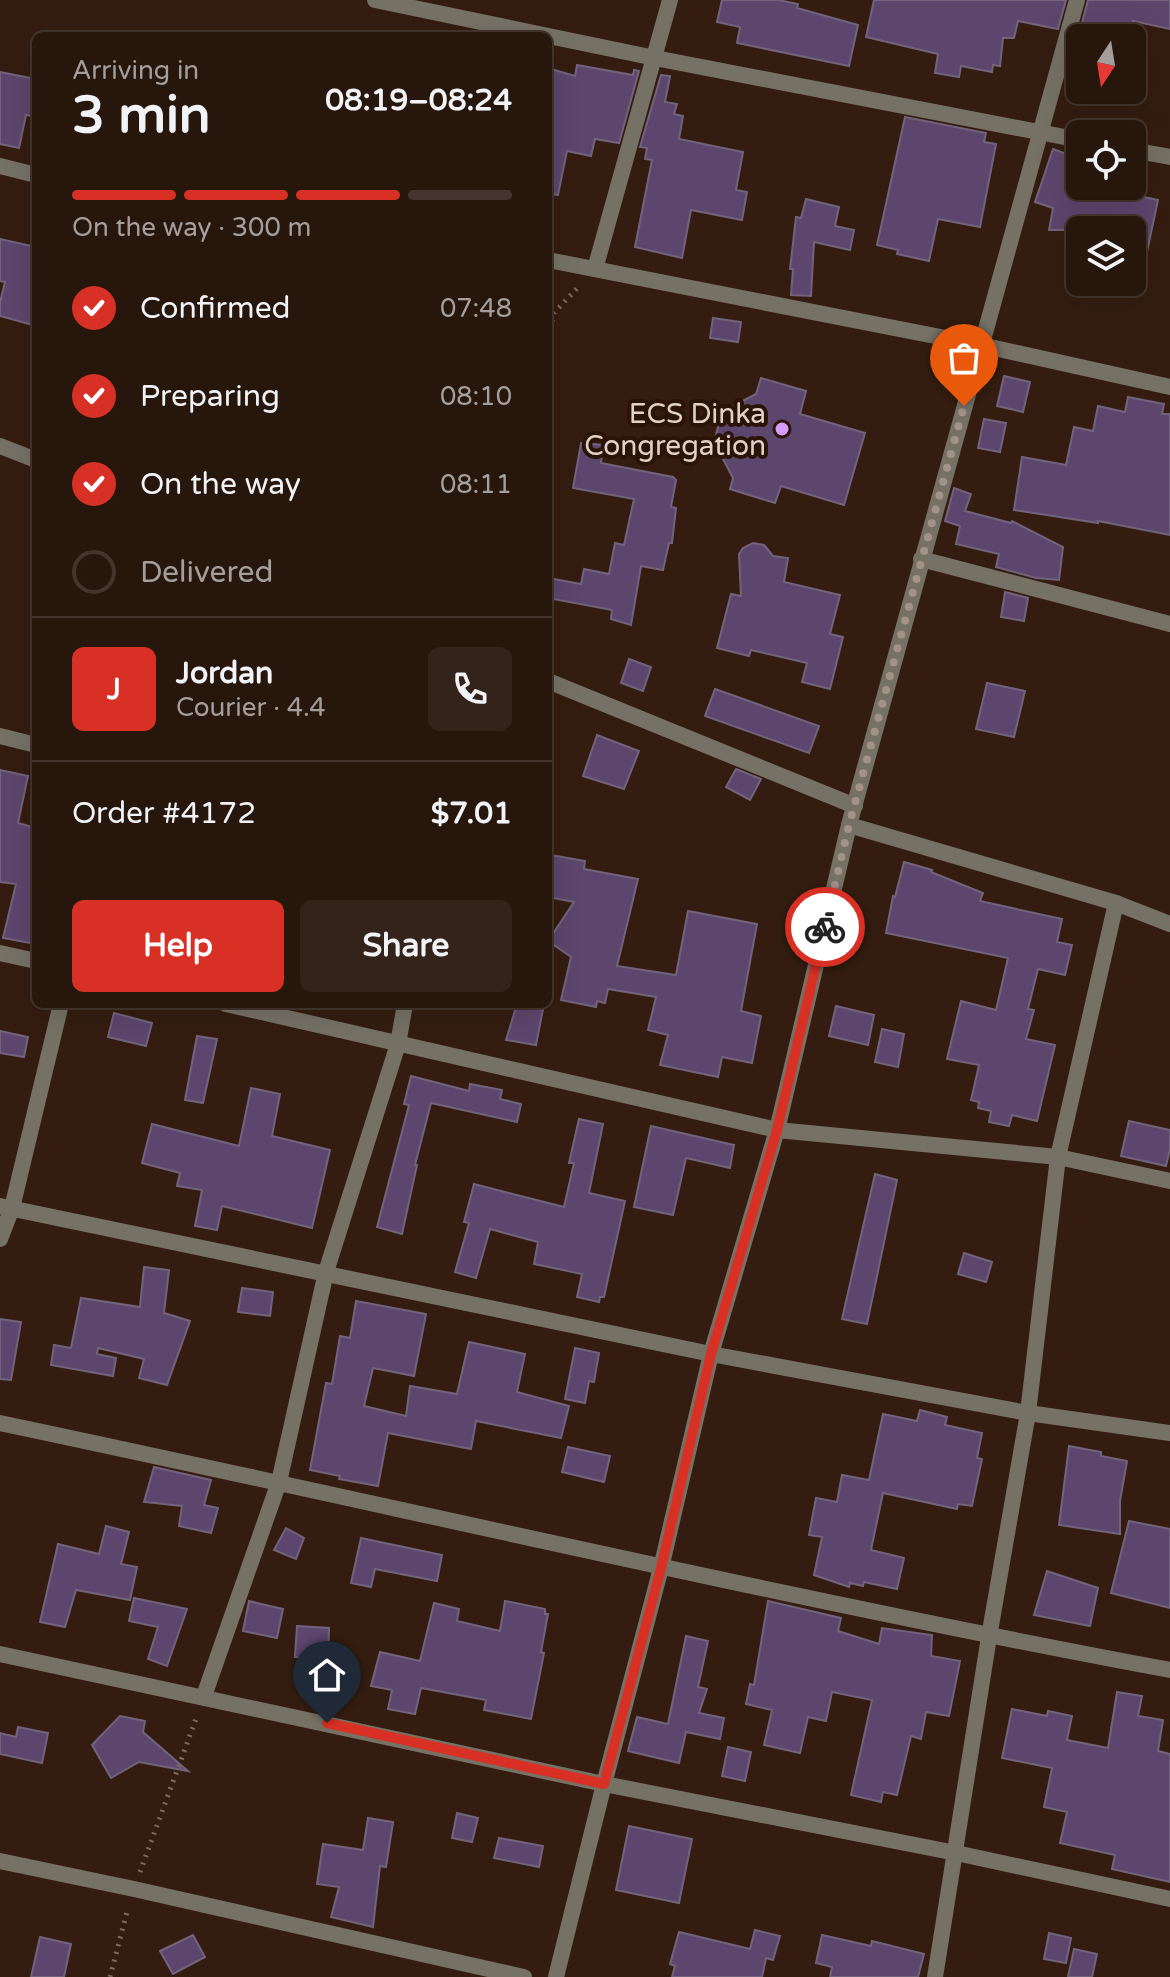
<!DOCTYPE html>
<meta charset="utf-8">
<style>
body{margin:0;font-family:"Varela Round",sans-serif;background:#33231a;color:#f1f3f6;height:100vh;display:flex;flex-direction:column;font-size:30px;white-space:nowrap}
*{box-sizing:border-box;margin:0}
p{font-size:26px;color:#a49f9d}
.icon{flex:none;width:44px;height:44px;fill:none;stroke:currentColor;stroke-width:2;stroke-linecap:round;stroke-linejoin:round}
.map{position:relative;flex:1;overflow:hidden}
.details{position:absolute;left:32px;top:32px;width:520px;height:976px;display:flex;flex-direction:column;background:#27160c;border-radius:12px;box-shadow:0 8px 32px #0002,0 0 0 2px #43352d}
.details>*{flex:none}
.needle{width:52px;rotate:192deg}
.buttons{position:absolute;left:1066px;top:24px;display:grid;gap:16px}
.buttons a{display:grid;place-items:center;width:80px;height:80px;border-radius:12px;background:#27160c;box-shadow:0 8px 32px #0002,0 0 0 2px #43352d;font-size:40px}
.pin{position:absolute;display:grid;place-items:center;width:68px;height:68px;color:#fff;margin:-82px -34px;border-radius:50% 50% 50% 0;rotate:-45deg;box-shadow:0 0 8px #0007}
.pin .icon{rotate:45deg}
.courier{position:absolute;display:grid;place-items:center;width:80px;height:80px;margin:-40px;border:6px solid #d93025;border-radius:50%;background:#fff;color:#222;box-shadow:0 2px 10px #0007}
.headline em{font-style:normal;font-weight:700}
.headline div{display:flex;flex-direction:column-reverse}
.headline{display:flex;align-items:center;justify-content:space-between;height:136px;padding:0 40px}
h1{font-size:52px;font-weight:700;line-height:60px}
.bar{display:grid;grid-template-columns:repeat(4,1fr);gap:12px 8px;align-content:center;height:96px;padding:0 40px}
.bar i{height:10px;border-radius:6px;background:#43352d}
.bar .active{background:#d93025}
.bar p{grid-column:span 4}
.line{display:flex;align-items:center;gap:20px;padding:0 40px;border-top:2px solid #43352d}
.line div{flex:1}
.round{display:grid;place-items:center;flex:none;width:84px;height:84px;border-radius:12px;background:#33231a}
ol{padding:0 40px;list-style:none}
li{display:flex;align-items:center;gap:24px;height:88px}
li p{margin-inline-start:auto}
li .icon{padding:8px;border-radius:50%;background:#d93025;color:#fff;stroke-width:4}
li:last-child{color:#a49f9d}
li i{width:44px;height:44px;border:4px solid #43352d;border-radius:50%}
.cta{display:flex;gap:16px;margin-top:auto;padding:16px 40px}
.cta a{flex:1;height:92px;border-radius:12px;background:#d93025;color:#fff;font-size:32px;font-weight:700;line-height:92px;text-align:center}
.cta a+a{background:#33231a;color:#f1f3f6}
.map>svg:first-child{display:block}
.building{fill:#5d466d;stroke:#72637d;stroke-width:2}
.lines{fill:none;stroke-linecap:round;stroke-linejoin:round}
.path{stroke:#7c685d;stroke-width:5;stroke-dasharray:2 6;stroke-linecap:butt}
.minor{stroke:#767165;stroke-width:16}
.done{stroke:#a49288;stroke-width:8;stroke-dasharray:0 14.4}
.route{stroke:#d93025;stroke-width:10}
.poi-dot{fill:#d59cfb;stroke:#2a1407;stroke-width:3}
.labels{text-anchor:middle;stroke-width:8;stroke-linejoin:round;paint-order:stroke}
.poi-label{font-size:28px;fill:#e1d1c8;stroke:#2a1407;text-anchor:end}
</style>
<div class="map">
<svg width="1170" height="1977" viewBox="0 0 1170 1977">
<rect width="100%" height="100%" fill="#341d10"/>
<g class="building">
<path d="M 722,0 L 778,0 L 798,4 L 797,8 L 858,25 L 849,66 L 737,43 L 740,27 L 717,22 Z"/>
<path d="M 874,0 L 1066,0 L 1058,29 L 1018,21 L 1014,38 L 1003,38 L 1000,66 L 993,65 L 992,72 L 961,66 L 959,77 L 935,73 L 938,54 L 866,37 Z"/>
<path d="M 1088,0 L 1170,0 L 1170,29 L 1133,21 L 1130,38 L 1078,38 Z"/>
<path d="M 577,65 L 633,75 L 634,70 L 639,71 L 619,143 L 595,139 L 591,156 L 567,151 L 558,195 L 548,194 L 548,68 L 575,76 Z"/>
<path d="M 0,72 L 36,79 L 36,117 L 26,115 L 19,148 L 0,144 Z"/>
<path d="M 661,75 L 670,76 L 665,102 L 677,104 L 674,114 L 683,116 L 679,139 L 743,152 L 736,190 L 747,192 L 742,220 L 691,210 L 682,258 L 635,247 L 652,160 L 645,159 L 647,148 L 640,147 Z"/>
<path d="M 905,117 L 986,133 L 984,142 L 996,144 L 980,227 L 938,219 L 929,261 L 897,254 L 898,250 L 877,245 Z"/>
<path d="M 1053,149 L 1080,159 L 1080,186 L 1093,186 L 1158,200 L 1141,280 L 1132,279 L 1132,230 L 1049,230 L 1053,208 L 1035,202 Z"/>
<path d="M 806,199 L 839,207 L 835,226 L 854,230 L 850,250 L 814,242 L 811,296 L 791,295 L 793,269 L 790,269 L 796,217 L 801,218 Z"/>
<path d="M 0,239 L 36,247 L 36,326 L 0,316 L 0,302 L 5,282 L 0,281 Z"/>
<path d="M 713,318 L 741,322 L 738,342 L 710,338 Z"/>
<path d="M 1004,376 L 1030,382 L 1023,412 L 997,406 Z"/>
<path d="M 761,378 L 806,391 L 800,414 L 865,433 L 844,505 L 781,486 L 775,503 L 730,489 L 733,478 L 714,442 L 722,412 L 756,394 Z"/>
<path d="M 1128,397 L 1164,404 L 1162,414 L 1170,414 L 1170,535 L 1098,521 L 1098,523 L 1014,510 L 1022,457 L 1066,465 L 1074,427 L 1093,431 L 1098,406 L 1125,412 Z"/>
<path d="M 984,419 L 1006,423 L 1000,452 L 978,448 Z"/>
<path d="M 581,443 L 603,445 L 601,463 L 673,477 L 676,480 L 671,507 L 676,508 L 672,543 L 669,543 L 663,570 L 641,566 L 631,625 L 611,619 L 612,610 L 548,598 L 548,578 L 581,584 L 584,569 L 609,574 L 615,543 L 624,545 L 634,499 L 573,488 Z"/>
<path d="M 954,488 L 971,494 L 965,511 L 1011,523 L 1012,521 L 1063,547 L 1059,580 L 1036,578 L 996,567 L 999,554 L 956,544 L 960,526 L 945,521 Z"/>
<path d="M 753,543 L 764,545 L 773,556 L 788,558 L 784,582 L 840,595 L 830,634 L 843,637 L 830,689 L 802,682 L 807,663 L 751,650 L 749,656 L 717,648 L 731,594 L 741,596 L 739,554 L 743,548 Z"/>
<path d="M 1005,592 L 1028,598 L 1024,621 L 1001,617 Z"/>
<path d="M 629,659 L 651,667 L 643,691 L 621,683 Z"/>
<path d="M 987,683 L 1025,691 L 1014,737 L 976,729 Z"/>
<path d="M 715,689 L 819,726 L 809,753 L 705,716 Z"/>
<path d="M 597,735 L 639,751 L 624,789 L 583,776 Z"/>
<path d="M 736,769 L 761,779 L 750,800 L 726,787 Z"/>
<path d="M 0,770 L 28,776 L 18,823 L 36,828 L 36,944 L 3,938 L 16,884 L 0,882 Z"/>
<path d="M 551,855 L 585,861 L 584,869 L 638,879 L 617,966 L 676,975 L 688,911 L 757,924 L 741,1011 L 761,1016 L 752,1063 L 722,1057 L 718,1077 L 660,1065 L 668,1035 L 648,1030 L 656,997 L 608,989 L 605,1003 L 597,1001 L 596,1007 L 561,1000 L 571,957 L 548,941 L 574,902 L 548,897 Z"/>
<path d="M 904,862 L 932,870 L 931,872 L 983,893 L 980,901 L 1062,919 L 1057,942 L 1072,945 L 1065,975 L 1038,969 L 1028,1009 L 1034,1010 L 1026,1039 L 1055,1045 L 1037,1121 L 1012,1115 L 1009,1126 L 989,1122 L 991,1111 L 978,1108 L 979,1102 L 971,1100 L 979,1065 L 947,1059 L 961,1001 L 996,1010 L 1008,958 L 886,933 L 893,896 L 895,897 Z"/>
<path d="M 517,1004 L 544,1004 L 536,1045 L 506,1040 Z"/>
<path d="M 836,1006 L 874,1015 L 868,1045 L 829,1036 Z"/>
<path d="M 114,1013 L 152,1023 L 146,1046 L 108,1037 Z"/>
<path d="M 882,1029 L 904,1034 L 898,1067 L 875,1062 Z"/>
<path d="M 0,1031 L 28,1037 L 24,1057 L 0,1053 Z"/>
<path d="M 197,1036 L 217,1039 L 203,1103 L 185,1100 Z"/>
<path d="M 411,1076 L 469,1091 L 470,1084 L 502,1090 L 500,1099 L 521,1104 L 517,1122 L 431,1103 L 415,1165 L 417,1165 L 402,1234 L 377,1227 L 409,1105 L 404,1104 Z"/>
<path d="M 251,1088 L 280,1094 L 272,1136 L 330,1150 L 312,1228 L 222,1206 L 217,1230 L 195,1226 L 202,1190 L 177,1186 L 180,1173 L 142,1163 L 152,1124 L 239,1146 Z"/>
<path d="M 579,1119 L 603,1124 L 589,1193 L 625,1201 L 604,1297 L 600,1297 L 599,1302 L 577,1297 L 582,1274 L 534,1264 L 538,1242 L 490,1229 L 476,1278 L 455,1272 L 469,1223 L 464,1222 L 474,1184 L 564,1207 L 574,1163 L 569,1163 Z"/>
<path d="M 1129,1121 L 1170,1130 L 1170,1149 L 1166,1166 L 1121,1156 Z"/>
<path d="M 651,1126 L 734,1145 L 730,1168 L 686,1158 L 673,1215 L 634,1207 Z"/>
<path d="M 875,1174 L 897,1180 L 867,1324 L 842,1319 Z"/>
<path d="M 964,1253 L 992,1262 L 986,1282 L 958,1274 Z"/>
<path d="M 144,1267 L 169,1270 L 164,1313 L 190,1321 L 167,1385 L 139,1378 L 144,1359 L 98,1348 L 97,1354 L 116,1358 L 113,1376 L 51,1365 L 54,1345 L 71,1348 L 81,1298 L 140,1307 Z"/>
<path d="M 242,1288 L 273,1292 L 270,1316 L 238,1312 Z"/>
<path d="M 356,1301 L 426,1314 L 414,1376 L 373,1368 L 364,1406 L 406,1416 L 410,1386 L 457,1394 L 469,1342 L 525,1354 L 517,1392 L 569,1406 L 561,1438 L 476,1421 L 471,1449 L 388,1433 L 378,1486 L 339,1479 L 340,1476 L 310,1470 L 326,1383 L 332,1384 L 340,1336 L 350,1338 Z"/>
<path d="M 0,1319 L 21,1322 L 11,1380 L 0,1379 Z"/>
<path d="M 575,1348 L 599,1353 L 594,1382 L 589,1381 L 585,1403 L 565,1399 Z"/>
<path d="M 920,1410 L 947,1417 L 945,1425 L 982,1433 L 977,1458 L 982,1459 L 972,1506 L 958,1504 L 957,1509 L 883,1493 L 871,1550 L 904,1558 L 897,1589 L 864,1582 L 863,1586 L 850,1583 L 849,1587 L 814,1575 L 822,1537 L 809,1535 L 816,1498 L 837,1502 L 842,1475 L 869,1480 L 883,1414 L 917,1421 Z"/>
<path d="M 1069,1446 L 1101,1452 L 1101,1456 L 1127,1461 L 1120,1501 L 1120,1534 L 1059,1525 Z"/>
<path d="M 568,1447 L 610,1456 L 604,1482 L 562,1472 Z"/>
<path d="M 154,1467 L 211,1480 L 204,1505 L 218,1508 L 211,1533 L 179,1526 L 182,1506 L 144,1502 Z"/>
<path d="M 1129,1521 L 1170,1529 L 1170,1608 L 1111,1593 Z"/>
<path d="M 106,1526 L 129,1532 L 121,1564 L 137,1567 L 130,1600 L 76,1590 L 65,1627 L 40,1622 L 58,1544 L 99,1554 Z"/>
<path d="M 286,1528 L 304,1538 L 296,1559 L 274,1550 Z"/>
<path d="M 361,1538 L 442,1555 L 437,1581 L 375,1569 L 371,1587 L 351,1583 Z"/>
<path d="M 1047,1571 L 1098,1588 L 1090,1626 L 1034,1615 Z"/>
<path d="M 134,1598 L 187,1609 L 167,1666 L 148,1659 L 158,1627 L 129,1621 Z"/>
<path d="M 249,1601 L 283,1609 L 277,1638 L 243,1631 Z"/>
<path d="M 505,1601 L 545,1609 L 545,1614 L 548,1614 L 541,1652 L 544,1653 L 531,1719 L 484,1710 L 486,1700 L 421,1688 L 415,1714 L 388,1709 L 392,1690 L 371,1686 L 380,1652 L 420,1661 L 434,1603 L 459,1609 L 457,1621 L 500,1631 Z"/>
<path d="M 768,1601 L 841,1618 L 838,1631 L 879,1644 L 882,1628 L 932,1635 L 931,1656 L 960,1661 L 949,1716 L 926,1712 L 921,1739 L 911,1736 L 897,1795 L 883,1792 L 881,1802 L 851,1795 L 872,1700 L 832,1692 L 826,1721 L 808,1717 L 800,1753 L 764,1745 L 772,1710 L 746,1704 L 750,1684 L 754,1685 Z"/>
<path d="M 297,1626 L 329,1628 L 328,1657 L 295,1657 Z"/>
<path d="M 686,1636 L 708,1641 L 698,1687 L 707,1689 L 699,1713 L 724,1718 L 720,1739 L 686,1732 L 679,1763 L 628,1751 L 637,1717 L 668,1724 Z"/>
<path d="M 1117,1692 L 1142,1696 L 1138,1716 L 1163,1720 L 1158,1751 L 1170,1754 L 1170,1882 L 1112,1869 L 1115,1855 L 1060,1843 L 1067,1812 L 1044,1807 L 1052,1768 L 1002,1758 L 1012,1709 L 1047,1716 L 1048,1711 L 1072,1716 L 1067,1740 L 1108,1748 Z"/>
<path d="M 120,1716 L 145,1721 L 143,1732 L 188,1771 L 139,1762 L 111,1778 L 92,1745 Z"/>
<path d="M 18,1727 L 48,1733 L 42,1763 L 0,1754 L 0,1733 L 16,1737 Z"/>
<path d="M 728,1747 L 751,1752 L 745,1781 L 722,1776 Z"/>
<path d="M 457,1813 L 478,1818 L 472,1842 L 452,1838 Z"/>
<path d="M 368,1818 L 393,1822 L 386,1867 L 380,1866 L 373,1927 L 331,1917 L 339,1887 L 317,1884 L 323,1844 L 363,1850 Z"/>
<path d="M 629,1826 L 692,1839 L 679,1903 L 616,1890 Z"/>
<path d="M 499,1838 L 543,1846 L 539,1867 L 494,1858 Z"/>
<path d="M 755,1930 L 780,1936 L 773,1960 L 766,1958 L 762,1977 L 672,1977 L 675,1966 L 670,1964 L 679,1932 L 750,1949 Z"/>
<path d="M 1049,1933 L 1071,1938 L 1066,1963 L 1044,1959 Z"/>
<path d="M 193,1935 L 205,1957 L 173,1974 L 160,1951 Z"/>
<path d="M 822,1935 L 871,1946 L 872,1941 L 924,1954 L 918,1977 L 830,1977 L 832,1967 L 816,1963 Z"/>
<path d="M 40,1937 L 71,1944 L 64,1977 L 31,1977 Z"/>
<path d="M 1074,1949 L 1097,1954 L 1092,1977 L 1068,1977 Z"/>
</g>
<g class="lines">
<g class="path">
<path d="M 548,337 L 554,313 L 580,285"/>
<path d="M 140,1872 L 197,1716"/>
<path d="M 110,1977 L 128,1908"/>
</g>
<g class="minor">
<path d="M 375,0 L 655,58 L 1080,140"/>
<path d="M 1132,150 L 1170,157"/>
<path d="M 0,166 L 36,175"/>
<path d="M 548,260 L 981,345 L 1170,387"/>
<path d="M 595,269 L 670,0"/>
<path d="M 0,446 L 36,460"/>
<path d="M 921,559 L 1170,624"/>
<path d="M 548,681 L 855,806"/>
<path d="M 0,736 L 36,745"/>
<path d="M 849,825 L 1116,903 L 1170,924"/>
<path d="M 0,953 L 36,961"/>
<path d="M 226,1004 L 777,1130 L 1058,1157 L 1170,1181"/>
<path d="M 0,1206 L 711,1354 L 1028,1413 L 1170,1433"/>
<path d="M 0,1239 L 12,1208 L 61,1004"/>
<path d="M 0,1423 C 390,1505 778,1597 1170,1670"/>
<path d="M 0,1654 L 604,1784 L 956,1853 L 1170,1899"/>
<path d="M 204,1696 L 279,1482 L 326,1272 L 398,1044 L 405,1004"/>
<path d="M 0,1861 L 134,1889 L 524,1977"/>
<path d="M 556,1977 L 604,1784 L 661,1568 L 711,1354 L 777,1130 L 849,825 L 1077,0"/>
<path d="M 935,1977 L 989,1637 L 1028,1413 L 1058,1157 L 1116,903"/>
</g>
</g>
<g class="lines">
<path class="done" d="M 825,927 L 849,825 L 964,406"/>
<path class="route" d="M 327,1723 L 604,1784 L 661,1568 L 711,1354 L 777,1130 L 825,927"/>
</g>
<circle class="poi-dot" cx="782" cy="429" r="8"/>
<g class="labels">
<g class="poi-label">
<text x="766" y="423">ECS Dinka<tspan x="766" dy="32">Congregation</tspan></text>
</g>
</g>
</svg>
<div class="buttons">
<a><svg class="needle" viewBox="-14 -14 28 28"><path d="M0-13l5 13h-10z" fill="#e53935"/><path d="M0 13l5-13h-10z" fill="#a49f9d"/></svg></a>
<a><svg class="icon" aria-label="locate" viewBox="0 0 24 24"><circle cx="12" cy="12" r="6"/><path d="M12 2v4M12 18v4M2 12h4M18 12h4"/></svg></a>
<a><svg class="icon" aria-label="layers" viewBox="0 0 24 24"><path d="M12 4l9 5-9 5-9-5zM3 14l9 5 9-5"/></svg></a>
</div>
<div class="pin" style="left:964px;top:406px;background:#ea580c"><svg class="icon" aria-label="bag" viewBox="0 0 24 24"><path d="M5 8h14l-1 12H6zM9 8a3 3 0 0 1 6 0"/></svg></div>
<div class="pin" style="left:327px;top:1723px;background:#1f2937"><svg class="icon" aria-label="home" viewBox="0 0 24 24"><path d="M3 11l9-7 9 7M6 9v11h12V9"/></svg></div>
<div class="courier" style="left:825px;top:927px"><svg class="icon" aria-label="bike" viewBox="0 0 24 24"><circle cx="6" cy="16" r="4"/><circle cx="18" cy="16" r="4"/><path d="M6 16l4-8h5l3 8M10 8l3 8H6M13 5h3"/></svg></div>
<section class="details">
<div class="headline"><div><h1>3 min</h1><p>Arriving in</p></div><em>08:19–08:24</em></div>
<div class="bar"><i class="active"></i><i class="active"></i><i class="active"></i><i></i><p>On the way · 300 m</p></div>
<ol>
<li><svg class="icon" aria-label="check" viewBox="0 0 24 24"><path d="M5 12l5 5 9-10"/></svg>Confirmed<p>07:48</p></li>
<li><svg class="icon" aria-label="check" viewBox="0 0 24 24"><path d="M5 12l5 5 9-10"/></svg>Preparing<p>08:10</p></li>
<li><svg class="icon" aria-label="check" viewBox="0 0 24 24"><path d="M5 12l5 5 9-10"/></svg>On the way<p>08:11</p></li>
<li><i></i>Delivered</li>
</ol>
<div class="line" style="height:144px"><b class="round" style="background:#d93025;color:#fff">J</b><div><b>Jordan</b><p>Courier · 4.4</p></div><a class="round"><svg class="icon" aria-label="phone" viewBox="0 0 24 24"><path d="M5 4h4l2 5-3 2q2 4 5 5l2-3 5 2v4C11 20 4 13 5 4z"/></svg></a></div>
<div class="line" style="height:104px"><div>Order #4172</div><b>$7.01</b></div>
<div class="cta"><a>Help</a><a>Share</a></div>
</section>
</div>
